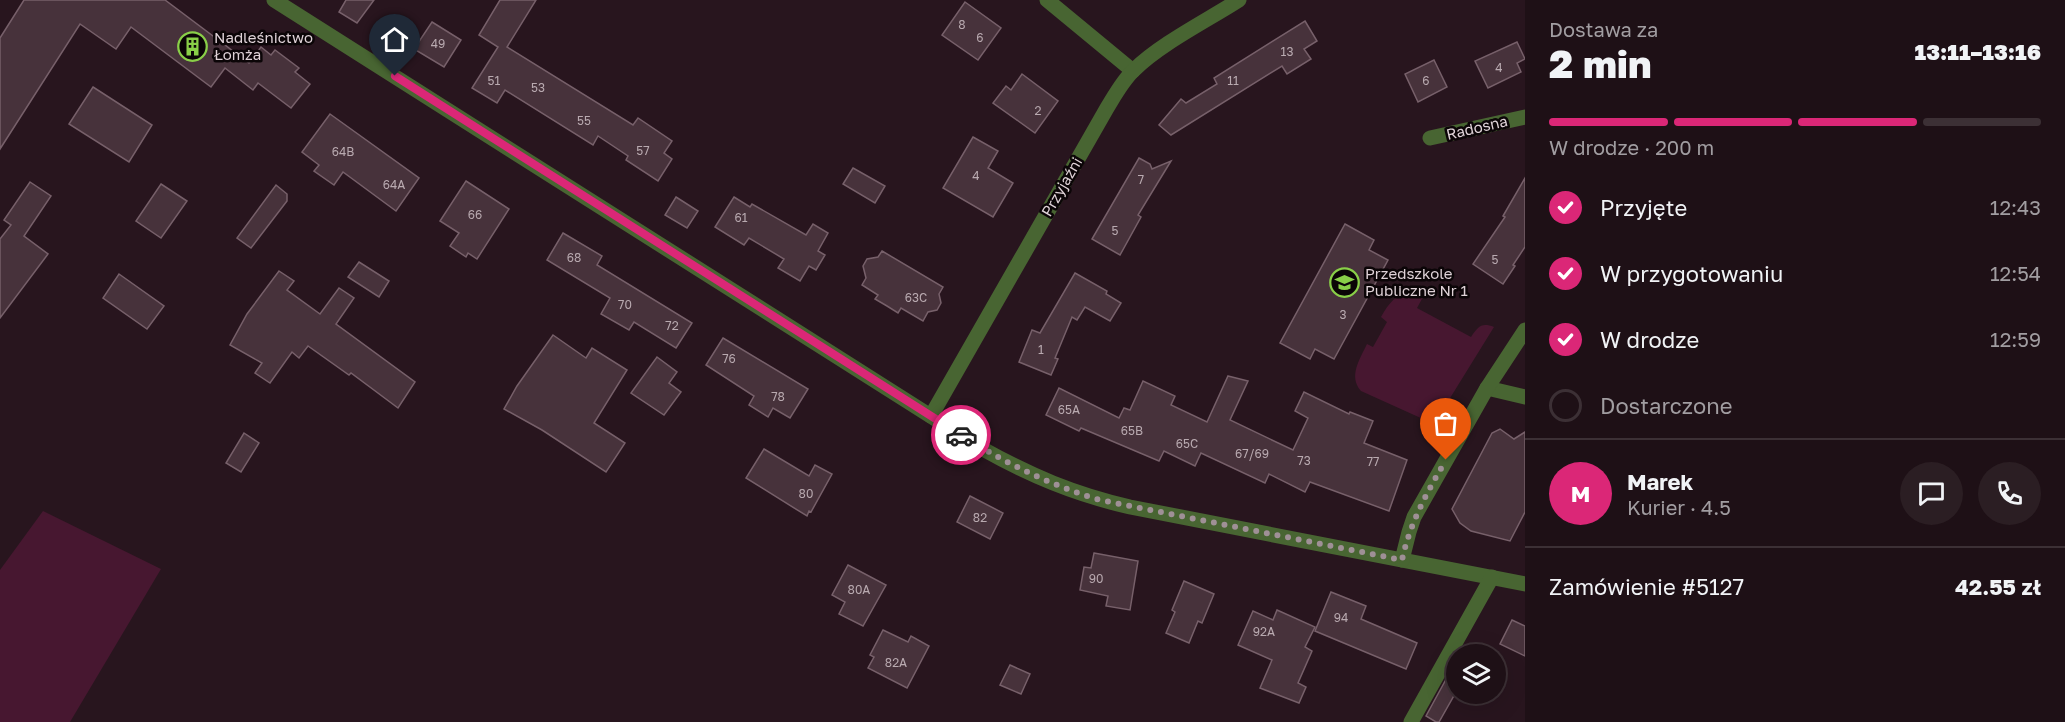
<!DOCTYPE html>
<html lang="pl">
<meta charset="utf-8">
<style>
body{margin:0;font-family:"Golos Text",sans-serif;background:#2b1e23;color:#f1f3f6;height:100vh;display:flex;flex-direction:column;font-size:22px;white-space:nowrap}
*{box-sizing:border-box;margin:0}
p{font-size:20px;color:#a19da1}
.icon{flex:none;width:33px;height:33px;fill:none;stroke:currentColor;stroke-width:2;stroke-linecap:round;stroke-linejoin:round}
.map{position:relative;flex:1;overflow:hidden}
.side{display:flex;flex-direction:column;background:#1e1016;width:540px}
.side>*{flex:none}
.fabs{position:absolute;left:1446px;top:644px;display:grid;gap:12px}
.fabs a{display:grid;place-items:center;width:60px;height:60px;border-radius:50%;background:#1e1016;box-shadow:0 6px 24px #0002,0 0 0 2px #3c3035;font-size:30px}
.pin{position:absolute;display:grid;place-items:center;width:51px;height:51px;color:#fff;margin:-62px -26px;border-radius:50% 50% 50% 0;rotate:-45deg;box-shadow:0 0 6px #0007}
.pin .icon{rotate:45deg}
.courier{position:absolute;display:grid;place-items:center;width:60px;height:60px;margin:-30px;border:4px solid #db2777;border-radius:50%;background:#fff;color:#222;box-shadow:0 2px 8px #0007}
.summary em{font-style:normal;font-weight:800}
.summary div{display:flex;flex-direction:column-reverse}
.summary{display:flex;align-items:center;justify-content:space-between;height:102px;padding:0 24px}
h1{font-size:39px;font-weight:800;line-height:45px}
.bar{display:grid;grid-template-columns:repeat(4,1fr);gap:9px 6px;align-content:center;height:72px;padding:0 24px}
.bar i{height:8px;border-radius:4px;background:#3c3035}
.bar .active{background:#db2777}
.bar p{grid-column:span 4}
.line{display:flex;align-items:center;gap:15px;padding:0 24px;border-top:2px solid #3c3035}
.line div{flex:1}
.round{display:grid;place-items:center;flex:none;width:63px;height:63px;border-radius:32px;background:#2b1e23}
ol{padding:0 24px;list-style:none}
li{display:flex;align-items:center;gap:18px;height:66px}
li p{margin-inline-start:auto}
li .icon{padding:6px;border-radius:50%;background:#db2777;color:#fff;stroke-width:4}
li:last-child{color:#a19da1}
li i{width:33px;height:33px;border:3px solid #3c3035;border-radius:50%}
main{display:flex;flex:1;min-height:0}
.map>svg:first-child{display:block}
.green{fill:#471730}
.building{fill:#47323b;stroke:#77606a;stroke-width:1.5}
.lines{fill:none;stroke-linecap:round;stroke-linejoin:round}
.minor{stroke:#486532;stroke-width:15}
.done{stroke:#9f9096;stroke-width:6;stroke-dasharray:0 10.8}
.route{stroke:#db2777;stroke-width:8}
.labels{text-anchor:middle;stroke-width:5;stroke-linejoin:round;paint-order:stroke}
.number-label{font-size:12px;fill:#b9aab0}
.poi-label{font-size:15px;fill:#dfd2d7;stroke:#0b0507;text-anchor:start}
.street-label{font-size:15px;fill:#dfd2d7;stroke:#0b0507}
</style>
<main>
<div class="map">
<svg width="1525" height="722" viewBox="0 0 1525 722">
<rect width="100%" height="100%" fill="#28151e"/>
<g class="green">
<path d="M 1411,291 L 1421,293 L 1423,297 L 1417,308 L 1471,337 C 1478,327 1481,322 1494,327 L 1434,424 L 1361,391 C 1348,376 1360,359 1367,344 L 1373,347 L 1387,322 L 1381,317 C 1389,303 1395,295 1411,291 Z"/>
<path d="M 43,511 L 161,569 L 70,722 L 0,722 L 0,570 Z"/>
</g>
<g class="building">
<path d="M 24,0 L 165,0 L 249,63 L 261,47 L 271,55 L 275,50 L 299,68 L 295,72 L 310,84 L 291,108 L 258,83 L 253,90 L 225,68 L 211,87 L 131,27 L 116,49 L 80,24 L 0,149 L 0,38 Z"/>
<path d="M 346,0 L 374,0 L 357,23 L 339,12 Z"/>
<path d="M 500,0 L 536,0 L 507,47 L 633,125 L 638,118 L 672,141 L 664,153 L 672,159 L 658,181 L 626,160 L 628,156 L 598,136 L 593,145 L 505,90 L 497,103 L 472,88 L 498,47 L 479,35 Z"/>
<path d="M 965,2 L 1001,28 L 978,60 L 942,35 Z"/>
<path d="M 1305,21 L 1317,41 L 1304,49 L 1311,59 L 1287,74 L 1282,66 L 1171,135 L 1159,125 L 1181,99 L 1186,103 L 1217,84 L 1214,78 Z"/>
<path d="M 432,22 L 461,40 L 444,67 L 414,49 Z"/>
<path d="M 1517,42 L 1525,59 L 1517,63 L 1521,72 L 1488,88 L 1475,61 Z"/>
<path d="M 1434,60 L 1447,87 L 1418,102 L 1405,74 Z"/>
<path d="M 1022,74 L 1058,101 L 1035,133 L 993,103 L 1006,86 L 1011,90 Z"/>
<path d="M 93,87 L 152,125 L 129,162 L 69,124 Z"/>
<path d="M 330,114 L 419,178 L 396,211 L 343,172 L 334,185 L 314,171 L 319,165 L 302,152 Z"/>
<path d="M 973,137 L 998,151 L 988,168 L 1013,183 L 993,217 L 943,188 Z"/>
<path d="M 1139,158 L 1150,164 L 1152,169 L 1171,161 L 1138,215 L 1141,217 L 1120,255 L 1092,239 Z"/>
<path d="M 853,168 L 885,186 L 875,203 L 843,184 Z"/>
<path d="M 1525,178 L 1525,247 L 1513,265 L 1515,266 L 1503,284 L 1473,264 L 1505,217 L 1503,216 Z"/>
<path d="M 466,181 L 509,209 L 477,259 L 468,253 L 466,257 L 450,246 L 459,233 L 440,221 Z"/>
<path d="M 30,182 L 51,196 L 24,236 L 48,254 L 0,318 L 0,239 L 11,225 L 4,220 Z"/>
<path d="M 161,184 L 187,201 L 161,238 L 136,221 Z"/>
<path d="M 276,185 L 287,194 L 287,201 L 251,248 L 237,238 Z"/>
<path d="M 676,197 L 698,211 L 687,228 L 665,215 Z"/>
<path d="M 734,197 L 750,207 L 752,204 L 806,235 L 813,224 L 828,233 L 818,251 L 825,255 L 816,270 L 809,266 L 800,281 L 778,268 L 784,259 L 749,238 L 744,245 L 715,227 Z"/>
<path d="M 1345,224 L 1374,240 L 1369,250 L 1388,260 L 1334,359 L 1315,349 L 1310,359 L 1280,343 Z"/>
<path d="M 563,233 L 602,256 L 597,265 L 692,323 L 676,348 L 634,322 L 629,330 L 601,314 L 610,298 L 547,260 Z"/>
<path d="M 882,251 L 943,287 L 939,294 L 941,303 L 937,310 L 928,312 L 923,321 L 901,308 L 898,313 L 887,306 L 875,299 L 878,295 L 862,285 L 866,278 L 863,266 L 867,259 L 878,257 Z"/>
<path d="M 359,262 L 389,281 L 379,297 L 348,277 Z"/>
<path d="M 279,271 L 294,281 L 287,290 L 320,314 L 339,288 L 354,298 L 336,324 L 415,382 L 398,408 L 351,373 L 349,375 L 308,346 L 299,358 L 292,352 L 270,383 L 255,373 L 262,363 L 230,345 L 247,314 Z"/>
<path d="M 1075,273 L 1107,291 L 1106,294 L 1121,303 L 1110,321 L 1085,307 L 1077,320 L 1072,317 L 1055,358 L 1058,359 L 1051,375 L 1019,362 L 1032,330 L 1040,333 Z"/>
<path d="M 119,274 L 164,306 L 147,329 L 103,298 Z"/>
<path d="M 553,335 L 586,358 L 592,348 L 627,370 L 594,423 L 625,443 L 606,472 L 542,430 L 504,409 L 517,386 Z"/>
<path d="M 723,338 L 808,389 L 790,418 L 773,408 L 768,417 L 749,405 L 754,396 L 706,365 Z"/>
<path d="M 657,357 L 677,372 L 669,383 L 681,392 L 664,415 L 631,393 Z"/>
<path d="M 1228,376 L 1248,381 L 1230,420 L 1293,450 L 1308,418 L 1295,411 L 1304,392 L 1349,414 L 1350,412 L 1373,421 L 1364,443 L 1407,460 L 1389,511 L 1310,482 L 1305,492 L 1269,474 L 1265,483 L 1201,453 L 1195,466 L 1164,451 L 1159,461 L 1081,428 L 1079,431 L 1046,415 L 1059,388 L 1119,418 L 1124,408 L 1130,410 L 1143,381 L 1175,396 L 1171,405 L 1207,422 Z"/>
<path d="M 1500,429 L 1514,439 L 1525,432 L 1525,512 L 1510,541 L 1471,531 L 1460,523 L 1452,509 L 1492,433 Z"/>
<path d="M 244,433 L 259,443 L 241,472 L 226,463 Z"/>
<path d="M 764,449 L 809,476 L 815,465 L 832,474 L 811,512 L 809,511 L 807,516 L 746,478 Z"/>
<path d="M 970,496 L 1003,513 L 990,539 L 957,522 Z"/>
<path d="M 1094,553 L 1138,561 L 1130,610 L 1106,606 L 1108,596 L 1080,590 L 1084,567 L 1091,568 Z"/>
<path d="M 848,565 L 886,585 L 863,626 L 839,614 L 845,602 L 832,595 Z"/>
<path d="M 1184,581 L 1214,594 L 1202,623 L 1198,621 L 1189,643 L 1166,633 L 1175,612 L 1172,610 Z"/>
<path d="M 1331,592 L 1366,606 L 1361,619 L 1417,643 L 1406,669 L 1315,631 Z"/>
<path d="M 1277,610 L 1315,627 L 1305,647 L 1312,651 L 1298,683 L 1306,687 L 1299,703 L 1260,688 L 1272,660 L 1238,645 L 1253,611 L 1273,620 Z"/>
<path d="M 1512,620 L 1525,626 L 1525,656 L 1500,644 Z"/>
<path d="M 883,630 L 908,642 L 911,636 L 929,646 L 907,688 L 868,668 L 874,657 L 870,655 Z"/>
<path d="M 1456,661 L 1456,692 L 1439,722 L 1436,722 L 1426,716 Z"/>
<path d="M 1010,665 L 1030,674 L 1021,694 L 1000,685 Z"/>
</g>
<g class="lines">
<g class="minor">
<path d="M 274,0 L 981,448 C 1031,476 1074,494 1130,507 L 1525,584"/>
<path d="M 1047,0 L 1133,71"/>
<path d="M 1430,138 L 1525,117"/>
<path d="M 1487,388 L 1525,397"/>
<path d="M 931,416 L 1107,108 C 1115,95 1123,80 1134,70 C 1160,44 1208,20 1239,0"/>
<path d="M 1402,560 L 1409,532 L 1414,517 L 1487,388 L 1525,330"/>
<path d="M 1411,722 L 1492,577"/>
</g>
</g>
<g class="lines">
<path class="done" d="M 961,435 C 1005,463 1050,485 1100,500 L 1402,560 C 1410,523 1427,492 1446,460"/>
<path class="route" d="M 395,76 L 961,435"/>
</g>
<defs>
<symbol id="building-ring" viewBox="-11 -11 22 22"><circle r="9.5" fill="#0b0507" stroke="#89cf48" stroke-width="1.5"/><path d="M-4-6H4V6H1V3H-1V6H-4ZM-2.5-4.3h1.7v1.8h-1.7ZM.8-4.3h1.7v1.8H.8ZM-2.5-1h1.7V.8h-1.7ZM.8-1h1.7V.8H.8Z" fill="#89cf48"/></symbol>
<symbol id="school-ring" viewBox="-11 -11 22 22"><circle r="9.5" fill="#0b0507" stroke="#89cf48" stroke-width="1.5"/><path d="M0-5L7-2L0 1L-7-2ZM-4 1L0 2.5L4 1V4Q0 6-4 4Z" fill="#89cf48"/></symbol>
</defs>
<g fill-rule="evenodd">
<use href="#building-ring" x="176" y="30" width="33" height="33"/>
<use href="#school-ring" x="1328" y="266" width="33" height="33"/>
</g>
<g class="labels">
<g class="number-label">
<text x="962" y="29">8</text>
<text x="980" y="42">6</text>
<text x="438" y="48">49</text>
<text x="1287" y="56">13</text>
<text x="1499" y="72">4</text>
<text x="494" y="85">51</text>
<text x="1233" y="85">11</text>
<text x="1426" y="85">6</text>
<text x="538" y="92">53</text>
<text x="1038" y="115">2</text>
<text x="584" y="125">55</text>
<text x="643" y="155">57</text>
<text x="343" y="156">64B</text>
<text x="976" y="180">4</text>
<text x="1141" y="184">7</text>
<text x="394" y="189">64A</text>
<text x="475" y="219">66</text>
<text x="741" y="222">61</text>
<text x="1115" y="235">5</text>
<text x="574" y="262">68</text>
<text x="1495" y="264">5</text>
<text x="916" y="302">63C</text>
<text x="625" y="309">70</text>
<text x="1343" y="319">3</text>
<text x="672" y="330">72</text>
<text x="1041" y="354">1</text>
<text x="729" y="363">76</text>
<text x="778" y="401">78</text>
<text x="1069" y="414">65A</text>
<text x="1132" y="435">65B</text>
<text x="1187" y="448">65C</text>
<text x="1252" y="458">67/69</text>
<text x="1304" y="465">73</text>
<text x="1373" y="466">77</text>
<text x="806" y="498">80</text>
<text x="980" y="522">82</text>
<text x="1096" y="583">90</text>
<text x="859" y="594">80A</text>
<text x="1341" y="622">94</text>
<text x="1264" y="636">92A</text>
<text x="896" y="667">82A</text>
</g>
<g class="poi-label">
<text x="214" y="43">Nadleśnictwo<tspan x="214" dy="17">Łomża</tspan></text>
<text x="1365" y="279">Przedszkole<tspan x="1365" dy="17">Publiczne Nr 1</tspan></text>
</g>
<g class="street-label">
<text transform="translate(1477 128) rotate(-13)" y="5">Radosna</text>
<text transform="translate(1062 187) rotate(-60)" y="5">Przyjaźni</text>
</g>
</g>
</svg>
<div class="fabs">
<a><svg class="icon" aria-label="layers" viewBox="0 0 24 24"><path d="M12 4l9 5-9 5-9-5zM3 14l9 5 9-5"/></svg></a>
</div>
<div class="pin" style="left:1446px;top:460px;background:#ea580c"><svg class="icon" aria-label="bag" viewBox="0 0 24 24"><path d="M5 8h14l-1 12H6zM9 8a3 3 0 0 1 6 0"/></svg></div>
<div class="pin" style="left:395px;top:76px;background:#1f2937"><svg class="icon" aria-label="home" viewBox="0 0 24 24"><path d="M3 11l9-7 9 7M6 9v11h12V9"/></svg></div>
<div class="courier" style="left:961px;top:435px"><svg class="icon" aria-label="car" viewBox="0 0 24 24"><path d="M5 17H2v-5l4-1 3-4h7l3 4 3 1v5h-3M9 17h6M6 11h13"/><circle cx="7" cy="17" r="2"/><circle cx="17" cy="17" r="2"/></svg></div>
</div>
<section class="side">
<div class="summary"><div><h1>2 min</h1><p>Dostawa za</p></div><em>13:11–13:16</em></div>
<div class="bar"><i class="active"></i><i class="active"></i><i class="active"></i><i></i><p>W drodze · 200 m</p></div>
<ol>
<li><svg class="icon" aria-label="check" viewBox="0 0 24 24"><path d="M5 12l5 5 9-10"/></svg>Przyjęte<p>12:43</p></li>
<li><svg class="icon" aria-label="check" viewBox="0 0 24 24"><path d="M5 12l5 5 9-10"/></svg>W przygotowaniu<p>12:54</p></li>
<li><svg class="icon" aria-label="check" viewBox="0 0 24 24"><path d="M5 12l5 5 9-10"/></svg>W drodze<p>12:59</p></li>
<li><i></i>Dostarczone</li>
</ol>
<div class="line" style="height:108px"><b class="round" style="background:#db2777;color:#fff">M</b><div><b>Marek</b><p>Kurier · 4.5</p></div><a class="round"><svg class="icon" aria-label="chat" viewBox="0 0 24 24"><path d="M4 5h16v11H9l-5 4z"/></svg></a><a class="round"><svg class="icon" aria-label="phone" viewBox="0 0 24 24"><path d="M5 4h4l2 5-3 2q2 4 5 5l2-3 5 2v4C11 20 4 13 5 4z"/></svg></a></div>
<div class="line" style="height:78px"><div>Zamówienie #5127</div><b>42.55 zł</b></div>
</section>
</main>
